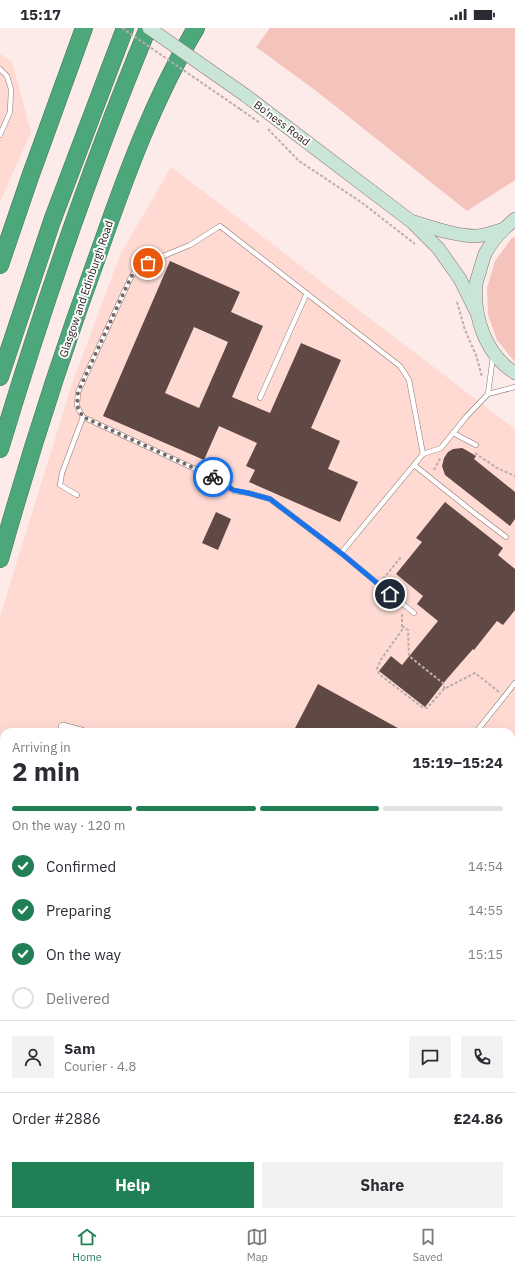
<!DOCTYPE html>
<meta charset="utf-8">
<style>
body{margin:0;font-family:"IBM Plex Sans",sans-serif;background:#f2f2f3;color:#2b2b33;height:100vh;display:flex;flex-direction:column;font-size:15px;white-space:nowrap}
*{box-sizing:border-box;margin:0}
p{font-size:13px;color:#7c7c81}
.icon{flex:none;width:22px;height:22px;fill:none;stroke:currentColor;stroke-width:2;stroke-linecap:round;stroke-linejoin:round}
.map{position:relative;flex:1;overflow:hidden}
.side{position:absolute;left:0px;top:700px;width:515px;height:488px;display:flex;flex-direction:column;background:#fff;border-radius:12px 12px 0 0;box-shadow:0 4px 16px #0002}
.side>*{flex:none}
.pin{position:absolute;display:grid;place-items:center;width:34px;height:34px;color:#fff;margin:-17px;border:2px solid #fff;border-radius:50%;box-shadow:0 1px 4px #0007}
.courier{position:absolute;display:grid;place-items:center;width:40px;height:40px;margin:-20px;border:3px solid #1a73e8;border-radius:50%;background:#fff;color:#222;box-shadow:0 1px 5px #0007}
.head em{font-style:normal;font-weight:700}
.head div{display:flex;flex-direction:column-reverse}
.head{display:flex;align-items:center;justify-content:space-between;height:68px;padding:0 12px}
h1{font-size:26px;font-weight:700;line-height:30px}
.bar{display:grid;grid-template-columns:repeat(4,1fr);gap:6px 4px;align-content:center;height:48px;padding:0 12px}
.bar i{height:5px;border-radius:3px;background:#e1e1e2}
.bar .selected{background:#217f56}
.bar p{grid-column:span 4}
.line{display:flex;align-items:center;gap:10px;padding:0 12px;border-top:1px solid #e1e1e2}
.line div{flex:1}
.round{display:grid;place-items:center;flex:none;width:42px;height:42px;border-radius:0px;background:#f2f2f3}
ol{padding:0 12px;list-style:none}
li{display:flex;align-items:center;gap:12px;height:44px}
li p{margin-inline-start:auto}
li .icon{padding:4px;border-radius:50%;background:#217f56;color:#fff;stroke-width:4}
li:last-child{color:#7c7c81}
li i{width:22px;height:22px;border:2px solid #e1e1e2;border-radius:50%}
.action{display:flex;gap:8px;margin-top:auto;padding:8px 12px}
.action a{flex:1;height:46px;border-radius:0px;background:#217f56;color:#fff;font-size:16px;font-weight:700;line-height:46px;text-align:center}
.action a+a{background:#f2f2f3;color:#2b2b33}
.status{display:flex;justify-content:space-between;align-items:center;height:28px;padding:0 20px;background:#fff;direction:ltr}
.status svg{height:11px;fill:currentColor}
.tabs{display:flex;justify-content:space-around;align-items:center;height:56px;border-top:1px solid #e1e1e2;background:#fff;font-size:11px;color:#7c7c81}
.tabs a{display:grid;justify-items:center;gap:2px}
.tabs .selected{color:#217f56}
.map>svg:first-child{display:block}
.built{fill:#fedad3}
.green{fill:#f4c3bb}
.forest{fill:#e19c91}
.building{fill:#604945;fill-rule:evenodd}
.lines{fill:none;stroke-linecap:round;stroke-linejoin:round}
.lane-casing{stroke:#8c736f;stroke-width:5.5}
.street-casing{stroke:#8c736f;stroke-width:10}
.secondary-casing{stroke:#8c736f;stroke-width:14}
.highway-casing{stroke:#40785a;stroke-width:18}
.path{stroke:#bcadab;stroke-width:2;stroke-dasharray:3 2;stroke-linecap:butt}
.lane{stroke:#fff;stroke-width:4.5}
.street{stroke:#fff;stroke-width:9}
.secondary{stroke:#c9e5d7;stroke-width:13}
.highway{stroke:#4ca77b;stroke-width:17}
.secondary-bridge-casing{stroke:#8c736f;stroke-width:14;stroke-linecap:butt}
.path-bridge{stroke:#bcadab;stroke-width:2;stroke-dasharray:3 2;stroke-linecap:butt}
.secondary-bridge{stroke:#c9e5d7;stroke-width:13}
.done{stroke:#746765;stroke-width:4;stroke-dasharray:0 7.2}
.route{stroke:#1a73e8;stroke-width:5}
.labels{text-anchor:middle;stroke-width:4;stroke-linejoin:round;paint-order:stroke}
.street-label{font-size:11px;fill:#2a201e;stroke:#fcfcfc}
</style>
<div class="status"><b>15:17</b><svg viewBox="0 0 49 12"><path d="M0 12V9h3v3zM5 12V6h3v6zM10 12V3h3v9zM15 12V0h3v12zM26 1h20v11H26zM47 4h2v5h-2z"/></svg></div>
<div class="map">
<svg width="515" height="1188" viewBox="0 0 515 1188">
<rect width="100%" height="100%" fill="#fcebe8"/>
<g class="built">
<path d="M 0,26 L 12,34 L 31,104 L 0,174 Z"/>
<path d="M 171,139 L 515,401 L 515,768 L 511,770 L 511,704 L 4,704 L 4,934 L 0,935 L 0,588 L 73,353 L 120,227 Z"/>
</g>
<g class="green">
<path d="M 270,0 L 515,0 L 515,152 L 467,183 L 315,62 L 256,19 Z"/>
<path d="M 515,209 L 515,334 L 497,312 L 488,287 L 487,260 L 495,233 L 512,210 Z"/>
</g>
<path class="forest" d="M 40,1184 L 227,1184 L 227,1188 L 39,1188 Z"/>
<g class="building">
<path d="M 170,233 L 240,264 L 231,284 L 263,298 L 232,369 L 270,385 L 301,315 L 341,332 L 311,400 L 340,413 L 328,441 L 358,454 L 340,494 L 249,454 L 255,442 L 246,438 L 257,415 L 219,398 L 204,432 L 103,388 ZM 194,299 L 228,314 L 199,380 L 165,365 Z"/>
<path d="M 462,420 L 466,422 L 476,428 L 474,431 L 515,464 L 515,491 L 510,498 L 445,447 L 442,438 L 444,430 L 448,424 L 453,421 Z"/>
<path d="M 445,474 L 503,520 L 498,527 L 515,541 L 515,582 L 503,597 L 497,593 L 474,622 L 473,621 L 446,652 L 425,679 L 379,643 L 391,628 L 402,637 L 438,593 L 417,576 L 423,568 L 396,546 L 422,514 L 416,510 Z"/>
<path d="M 216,484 L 231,491 L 218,522 L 202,515 Z"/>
<path d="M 318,656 L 405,704 L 293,704 Z"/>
</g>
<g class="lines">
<defs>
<g id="lane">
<path d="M 0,41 L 7,48 L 11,61 L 10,84 L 0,107"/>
<path d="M 488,366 L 493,328"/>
<path d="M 260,370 L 307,265"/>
<path d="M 453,405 L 476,417"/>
<path d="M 414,437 L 473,484 L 506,509"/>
<path d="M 77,467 L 60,457 L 62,445 L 83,389"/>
<path d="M 341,525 L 423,426 L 441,420 L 466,389 L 488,366 L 515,359"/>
<path d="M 414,585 L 341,525 L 270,471 L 248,465 L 233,463 L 221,453 L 83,389 L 77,378 L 78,364 L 131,249 L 139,238 L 190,217 L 220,198 L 400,338 L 409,352 L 423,426"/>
<path d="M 476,704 L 515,655"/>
<path d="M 511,763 L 515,760"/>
</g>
<g id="street">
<path d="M 63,699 L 82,704"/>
<path d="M 511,897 L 515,895"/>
<path d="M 511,1020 L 515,1018"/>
<path d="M 511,1131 L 515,1129"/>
<path d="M 511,1181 L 514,1188"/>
<path d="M 420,1184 L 420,1188"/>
</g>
<g id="secondary">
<path d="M 245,67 L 412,194 L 438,220 L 460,251 L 477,285"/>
<path d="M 515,191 C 503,201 492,212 485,226 C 483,230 483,234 481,238 C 480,244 477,250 476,256 C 473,289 486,327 515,345"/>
<path d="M 414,194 C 434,200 456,208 476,208 C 484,208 494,204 501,202"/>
<path d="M 511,797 L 515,793"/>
<path d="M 265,1188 L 266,1184"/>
</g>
<g id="highway">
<path d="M 0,237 L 30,149 L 84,0"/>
<path d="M 0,349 L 52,193 L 125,0"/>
<path d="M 0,421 C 43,278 91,137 148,0"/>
<path d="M 0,531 C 29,428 62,325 99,224 C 126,147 154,70 196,0"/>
</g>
</defs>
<use href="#lane" class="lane-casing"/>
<use href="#street" class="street-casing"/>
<use href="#secondary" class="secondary-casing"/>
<use href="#highway" class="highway-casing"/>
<g class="path">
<path d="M 240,81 L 260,95"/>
<path d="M 268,101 L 299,133 L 361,174 L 415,216"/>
<path d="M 457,274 L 465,302 L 476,327 L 482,349"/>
<path d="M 475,425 L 497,440 L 515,448"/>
<path d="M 434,442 L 441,429"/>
<path d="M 383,551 L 401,529"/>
<path d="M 402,586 L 402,602 L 380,633 L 377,641 L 379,646 L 422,679 L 427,680 L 444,661 L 475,645 L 499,664"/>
<path d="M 402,598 L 408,602 L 409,628 L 444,656 L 444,661"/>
<path d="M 511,815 L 515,812"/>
<path d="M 69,1188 L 74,1184"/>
<path d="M 246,1188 L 247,1184"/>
</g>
<use href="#lane" class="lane"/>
<use href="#street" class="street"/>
<use href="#secondary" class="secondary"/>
<use href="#highway" class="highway"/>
<defs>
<path id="secondary-bridge" d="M 149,0 L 245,67"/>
</defs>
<use href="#secondary-bridge" class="secondary-bridge-casing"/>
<path class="path-bridge" d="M 122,0 L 240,81"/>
<use href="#secondary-bridge" class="secondary-bridge"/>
</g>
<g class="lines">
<path class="done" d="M 148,235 L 139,238 L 131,249 L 78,364 L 77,378 L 83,389 L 213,449"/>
<path class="route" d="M 213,449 L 221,453 L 233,462 L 248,465 L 270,471 L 341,525 L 390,566"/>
</g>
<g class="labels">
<g class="street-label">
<text transform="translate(282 95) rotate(37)" y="4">Bo'ness Road</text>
<text transform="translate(86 261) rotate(-71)" y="4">Glasgow and Edinburgh Road</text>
</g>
</g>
</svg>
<div class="pin" style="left:148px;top:235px;background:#ea580c"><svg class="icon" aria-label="bag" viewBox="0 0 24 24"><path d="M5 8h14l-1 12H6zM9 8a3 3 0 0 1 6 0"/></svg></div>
<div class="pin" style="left:390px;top:566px;background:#1f2937"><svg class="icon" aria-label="home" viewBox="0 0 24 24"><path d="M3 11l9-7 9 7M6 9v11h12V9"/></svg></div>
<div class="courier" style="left:213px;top:449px"><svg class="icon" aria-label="bike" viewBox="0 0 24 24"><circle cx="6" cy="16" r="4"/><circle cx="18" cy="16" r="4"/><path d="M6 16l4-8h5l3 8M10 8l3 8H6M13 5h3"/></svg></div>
<section class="side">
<div class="head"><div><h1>2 min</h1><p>Arriving in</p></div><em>15:19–15:24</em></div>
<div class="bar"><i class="selected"></i><i class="selected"></i><i class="selected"></i><i></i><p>On the way · 120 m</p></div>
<ol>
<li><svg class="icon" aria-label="check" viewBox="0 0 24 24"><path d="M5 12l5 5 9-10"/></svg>Confirmed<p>14:54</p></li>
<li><svg class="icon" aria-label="check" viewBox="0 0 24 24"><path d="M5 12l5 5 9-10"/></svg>Preparing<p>14:55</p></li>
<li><svg class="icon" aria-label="check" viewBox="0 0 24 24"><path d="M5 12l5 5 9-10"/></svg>On the way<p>15:15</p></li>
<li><i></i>Delivered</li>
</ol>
<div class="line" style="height:72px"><a class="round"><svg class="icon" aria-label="person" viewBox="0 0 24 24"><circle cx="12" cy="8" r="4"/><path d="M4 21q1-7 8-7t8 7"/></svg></a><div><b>Sam</b><p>Courier · 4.8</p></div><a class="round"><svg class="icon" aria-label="chat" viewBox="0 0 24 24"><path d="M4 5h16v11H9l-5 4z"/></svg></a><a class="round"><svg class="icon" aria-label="phone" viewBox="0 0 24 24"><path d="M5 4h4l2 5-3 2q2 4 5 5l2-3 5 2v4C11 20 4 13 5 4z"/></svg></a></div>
<div class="line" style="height:52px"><div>Order #2886</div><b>£24.86</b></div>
<div class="action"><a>Help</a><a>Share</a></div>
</section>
</div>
<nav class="tabs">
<a class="selected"><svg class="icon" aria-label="home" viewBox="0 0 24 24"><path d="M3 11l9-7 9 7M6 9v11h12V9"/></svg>Home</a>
<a><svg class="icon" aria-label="map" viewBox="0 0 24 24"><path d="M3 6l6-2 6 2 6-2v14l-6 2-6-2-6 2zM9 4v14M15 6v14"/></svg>Map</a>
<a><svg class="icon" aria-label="saved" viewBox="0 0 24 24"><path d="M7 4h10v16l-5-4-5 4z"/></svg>Saved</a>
</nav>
